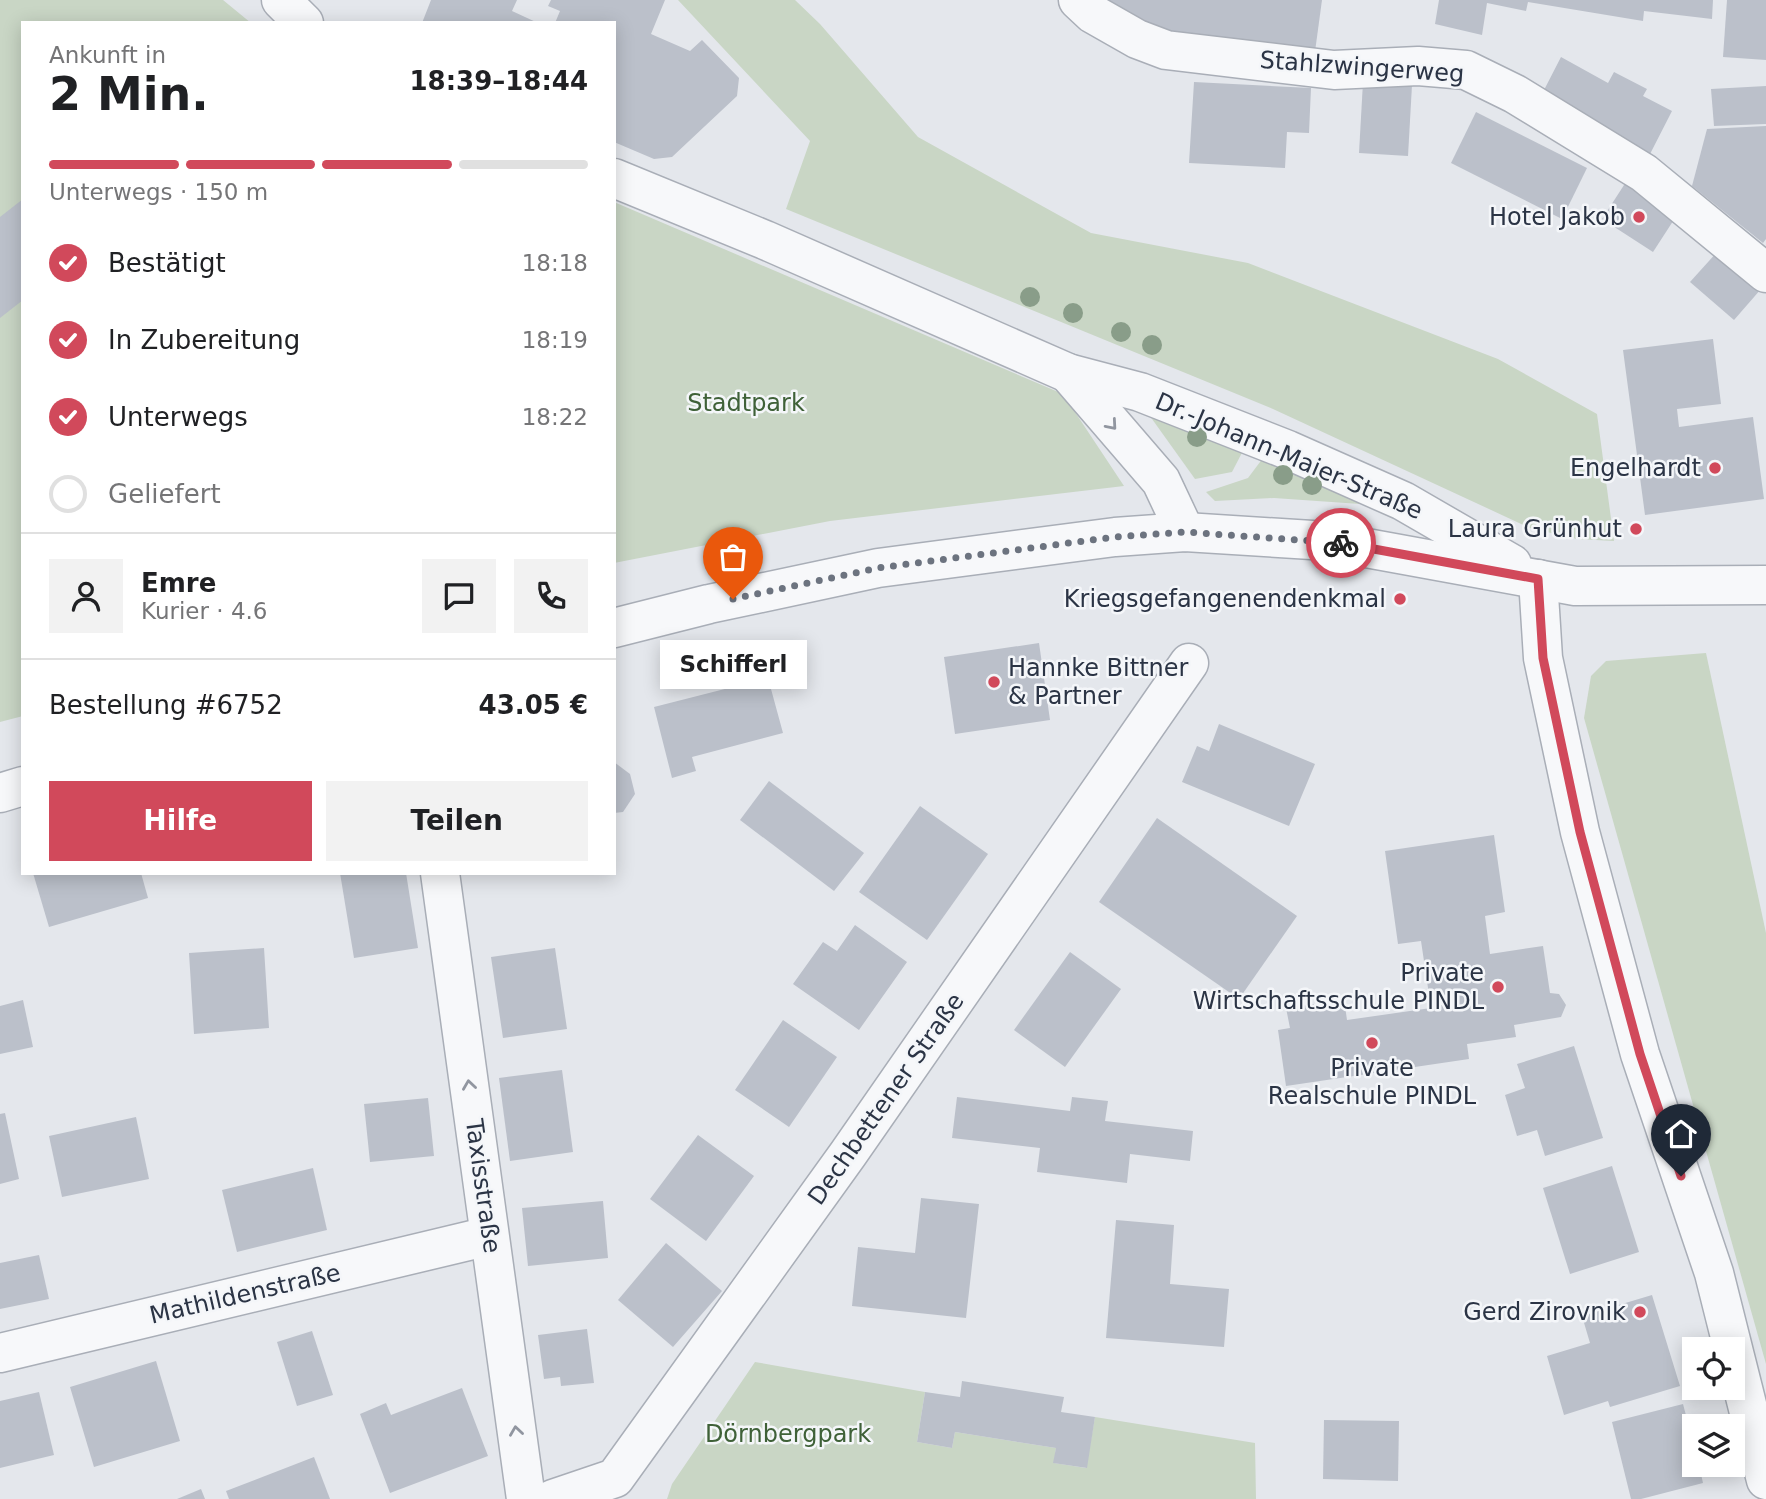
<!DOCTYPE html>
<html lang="de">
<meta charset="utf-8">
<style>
body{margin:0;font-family:"DejaVu Sans",sans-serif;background:#f2f2f2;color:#202124;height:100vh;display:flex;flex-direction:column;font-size:26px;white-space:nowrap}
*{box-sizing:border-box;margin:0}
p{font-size:23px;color:#757577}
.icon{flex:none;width:38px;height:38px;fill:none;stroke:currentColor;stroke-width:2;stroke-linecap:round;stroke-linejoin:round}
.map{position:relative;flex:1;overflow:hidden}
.details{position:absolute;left:21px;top:21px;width:595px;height:854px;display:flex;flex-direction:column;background:#fff;border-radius:0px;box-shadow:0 4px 18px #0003}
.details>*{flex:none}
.controls{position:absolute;left:1682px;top:1337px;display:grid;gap:14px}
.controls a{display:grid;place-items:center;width:63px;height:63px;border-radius:0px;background:#fff;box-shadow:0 4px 18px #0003;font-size:35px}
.pin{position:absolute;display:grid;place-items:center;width:60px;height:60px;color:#fff;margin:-72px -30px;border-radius:50% 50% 50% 0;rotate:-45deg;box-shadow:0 0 7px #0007}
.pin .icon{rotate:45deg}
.courier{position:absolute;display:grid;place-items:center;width:70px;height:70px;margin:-35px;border:5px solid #d1495b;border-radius:50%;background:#fff;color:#222;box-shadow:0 2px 9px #0007}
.bubble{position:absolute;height:49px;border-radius:0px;background:#fff;box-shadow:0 4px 18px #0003;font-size:23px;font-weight:700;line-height:49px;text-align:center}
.headline em{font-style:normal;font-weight:700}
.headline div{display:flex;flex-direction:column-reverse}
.headline{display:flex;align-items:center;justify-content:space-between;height:119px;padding:0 28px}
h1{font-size:46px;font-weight:700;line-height:52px}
.bar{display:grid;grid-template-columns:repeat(4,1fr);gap:10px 7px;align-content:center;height:84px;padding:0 28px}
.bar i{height:9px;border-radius:5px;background:#e0e0e0}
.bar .active{background:#d1495b}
.bar p{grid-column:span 4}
.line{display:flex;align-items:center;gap:18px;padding:0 28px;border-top:2px solid #e0e0e0}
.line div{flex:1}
.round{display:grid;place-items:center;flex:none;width:74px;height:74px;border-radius:0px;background:#f2f2f2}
ol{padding:0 28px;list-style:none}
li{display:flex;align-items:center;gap:21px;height:77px}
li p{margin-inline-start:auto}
li .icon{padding:7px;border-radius:50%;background:#d1495b;color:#fff;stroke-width:4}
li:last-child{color:#757577}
li i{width:38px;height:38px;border:4px solid #e0e0e0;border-radius:50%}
.action{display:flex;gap:14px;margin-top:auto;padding:14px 28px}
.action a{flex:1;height:80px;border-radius:0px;background:#d1495b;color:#fff;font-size:28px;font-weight:700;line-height:80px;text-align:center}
.action a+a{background:#f2f2f2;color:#202124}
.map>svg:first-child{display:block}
.green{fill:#c9d6c5}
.building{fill:#bbc0ca}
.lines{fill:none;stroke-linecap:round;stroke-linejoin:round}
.minor-casing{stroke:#a9aeb7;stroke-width:41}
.minor{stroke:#f7f8fa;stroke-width:38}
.tree{fill:#899d89}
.oneway{stroke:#9196a0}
.done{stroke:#6c737f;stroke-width:7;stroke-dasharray:0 12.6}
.route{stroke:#d1495b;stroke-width:9}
.poi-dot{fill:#d1495b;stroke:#f4f6f9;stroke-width:2.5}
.labels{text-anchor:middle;stroke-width:5;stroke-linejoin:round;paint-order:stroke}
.street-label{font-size:24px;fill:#2b3445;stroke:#f4f6f9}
.poi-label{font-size:24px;fill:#2b3445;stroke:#f4f6f9;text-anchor:end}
.park-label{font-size:24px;fill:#3f6138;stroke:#f4f6f9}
</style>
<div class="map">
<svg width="1766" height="1499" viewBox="0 0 1766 1499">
<rect width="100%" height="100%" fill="#e4e7ec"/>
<g class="green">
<path d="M 0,0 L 223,0 L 251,23 L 23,23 L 23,716 L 0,722 Z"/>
<path d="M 678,0 L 795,0 L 820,24 L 918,137 L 1091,233 L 1248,263 L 1498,359 L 1597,414 L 1614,541 L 1577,539 L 1530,528 L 1273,409 L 786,209 L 810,141 Z"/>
<path d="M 614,202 L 1063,394 L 1124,486 L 830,521 L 614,563 Z"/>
<path d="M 1142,405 L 1246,445 L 1232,472 L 1195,479 Z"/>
<path d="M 1263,458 L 1362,498 L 1360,504 L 1274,498 L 1215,501 L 1206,492 L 1248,478 Z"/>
<path d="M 1706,653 L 1766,933 L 1766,1364 L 1584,718 L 1591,676 L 1606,661 Z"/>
<path d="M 755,1362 L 925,1392 L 917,1442 L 952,1448 L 955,1432 L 1056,1448 L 1054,1463 L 1086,1468 L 1095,1417 L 1255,1443 L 1256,1499 L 667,1499 L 672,1484 Z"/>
</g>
<g class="building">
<path d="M 431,0 L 517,0 L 512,11 L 538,23 L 422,23 Z"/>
<path d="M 551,0 L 665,0 L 651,34 L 690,51 L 702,40 L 739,78 L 737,96 L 672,157 L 654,159 L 614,142 L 614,23 L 555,23 L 560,11 L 548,6 Z"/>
<path d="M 1101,0 L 1322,0 L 1314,59 L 1164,39 Z"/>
<path d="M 1439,0 L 1713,0 L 1712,19 L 1644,11 L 1643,21 L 1528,2 L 1526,11 L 1487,3 L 1482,35 L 1435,24 Z"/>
<path d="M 1727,0 L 1766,0 L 1766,60 L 1723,57 Z"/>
<path d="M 1561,57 L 1608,83 L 1614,72 L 1647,89 L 1643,96 L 1672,111 L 1649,156 L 1543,92 Z"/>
<path d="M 1194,82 L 1311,88 L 1309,133 L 1287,132 L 1285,168 L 1189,163 Z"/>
<path d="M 1363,82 L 1412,85 L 1408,156 L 1359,153 Z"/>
<path d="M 1766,86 L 1766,124 L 1714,126 L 1711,89 Z"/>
<path d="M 1476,112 L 1587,168 L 1562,219 L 1451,163 Z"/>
<path d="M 1766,126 L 1766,239 L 1763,243 L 1692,186 L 1707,129 Z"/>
<path d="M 1626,182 L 1677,215 L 1653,252 L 1602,219 Z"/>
<path d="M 23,199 L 23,300 L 0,318 L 0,217 Z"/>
<path d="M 1718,251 L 1761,289 L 1734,320 L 1690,282 Z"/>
<path d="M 1713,339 L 1721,404 L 1677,409 L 1679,427 L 1753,417 L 1764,499 L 1645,515 L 1623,350 Z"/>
<path d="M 1039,643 L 1050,720 L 955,734 L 944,657 Z"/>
<path d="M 768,678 L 783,733 L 692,757 L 696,771 L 672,778 L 654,707 Z"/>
<path d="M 1219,724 L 1315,764 L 1289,826 L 1182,782 L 1197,746 L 1209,751 Z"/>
<path d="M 614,762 L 630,774 L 635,794 L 623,812 L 614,813 Z"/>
<path d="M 769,781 L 864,853 L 834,891 L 740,820 Z"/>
<path d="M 920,806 L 988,854 L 927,940 L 859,892 Z"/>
<path d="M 1157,818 L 1297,916 L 1239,999 L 1099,902 Z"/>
<path d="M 1494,835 L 1505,912 L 1485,916 L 1490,954 L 1543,946 L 1550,993 L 1559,994 L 1566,1005 L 1561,1017 L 1514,1025 L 1516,1037 L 1467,1044 L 1469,1059 L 1286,1086 L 1278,1030 L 1290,1028 L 1286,1008 L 1329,1002 L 1330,1008 L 1345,1006 L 1347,1020 L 1431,1008 L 1421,941 L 1398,944 L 1385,851 Z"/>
<path d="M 33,873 L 141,873 L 148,898 L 49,927 Z"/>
<path d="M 340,873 L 406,873 L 418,948 L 354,958 Z"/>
<path d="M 855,925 L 907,962 L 859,1030 L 793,984 L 823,942 L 837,951 Z"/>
<path d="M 264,948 L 269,1028 L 194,1034 L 189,953 Z"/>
<path d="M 555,948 L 567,1029 L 503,1038 L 491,957 Z"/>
<path d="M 1070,952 L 1121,989 L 1065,1067 L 1014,1030 Z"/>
<path d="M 23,1000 L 33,1047 L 0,1054 L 0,1006 Z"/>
<path d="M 783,1020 L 837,1057 L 789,1127 L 735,1090 Z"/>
<path d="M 1574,1046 L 1603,1138 L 1545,1156 L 1537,1130 L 1517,1136 L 1505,1095 L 1525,1088 L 1517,1064 Z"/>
<path d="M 562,1070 L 573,1152 L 510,1161 L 499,1078 Z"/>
<path d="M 957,1097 L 1070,1111 L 1072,1097 L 1108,1101 L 1105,1121 L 1193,1131 L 1190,1161 L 1130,1154 L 1127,1183 L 1037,1172 L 1040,1148 L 952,1138 Z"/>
<path d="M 428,1098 L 434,1156 L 370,1162 L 364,1104 Z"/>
<path d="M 5,1113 L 19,1179 L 0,1184 L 0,1114 Z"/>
<path d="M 136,1117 L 149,1179 L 62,1197 L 49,1136 Z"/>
<path d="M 698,1135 L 754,1176 L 706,1241 L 650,1199 Z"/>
<path d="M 1612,1166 L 1639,1252 L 1570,1274 L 1543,1188 Z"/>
<path d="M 313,1168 L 327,1230 L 237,1252 L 222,1190 Z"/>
<path d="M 921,1198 L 979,1204 L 966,1318 L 852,1306 L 858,1247 L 915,1253 Z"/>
<path d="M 603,1201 L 608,1258 L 528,1266 L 522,1208 Z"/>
<path d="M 1116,1220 L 1174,1225 L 1170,1284 L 1229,1289 L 1224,1347 L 1106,1338 Z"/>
<path d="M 666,1243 L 722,1291 L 673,1347 L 618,1300 Z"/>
<path d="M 39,1255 L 49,1299 L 0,1309 L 0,1263 Z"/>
<path d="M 1652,1295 L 1680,1386 L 1610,1407 L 1608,1401 L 1564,1415 L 1547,1356 L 1590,1343 L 1582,1316 Z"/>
<path d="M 587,1329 L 594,1383 L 561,1386 L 560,1377 L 544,1379 L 538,1335 Z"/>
<path d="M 312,1331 L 333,1395 L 297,1406 L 277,1342 Z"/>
<path d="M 156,1361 L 180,1441 L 94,1467 L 70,1387 Z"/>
<path d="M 962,1381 L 1064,1397 L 1061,1412 L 1095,1417 L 1087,1468 L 1053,1463 L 1056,1448 L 955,1432 L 952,1448 L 917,1442 L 925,1392 L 960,1397 Z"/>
<path d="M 462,1388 L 488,1456 L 390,1493 L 360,1414 L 386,1403 L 391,1415 Z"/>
<path d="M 39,1392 L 54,1455 L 0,1468 L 0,1401 Z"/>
<path d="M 1683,1404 L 1694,1446 L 1694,1465 L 1699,1465 L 1703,1483 L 1641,1499 L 1631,1499 L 1612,1422 Z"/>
<path d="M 1324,1420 L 1399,1421 L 1398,1481 L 1323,1479 Z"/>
<path d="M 314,1457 L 330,1499 L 229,1499 L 226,1491 Z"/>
<path d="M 201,1489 L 205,1499 L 177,1499 Z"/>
</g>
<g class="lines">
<defs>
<g id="minor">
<path d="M 281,0 L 304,23"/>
<path d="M 1078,0 L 1093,14 L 1137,39 L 1166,50 L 1334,70 L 1418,66 L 1466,70 L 1515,94 L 1644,173 L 1766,273"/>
<path d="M 614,178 L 765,240 L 1068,373 L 1140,392 L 1288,450 L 1403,501 L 1512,564"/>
<path d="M 1068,373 L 1161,481 L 1185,532"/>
<path d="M 1538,579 L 1543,658 L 1580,832 L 1640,1054 L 1714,1273 L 1766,1480"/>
<path d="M 614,628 L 709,604 L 878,568 L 1115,537 L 1185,532 L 1328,541 L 1575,586 L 1766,585"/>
<path d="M 0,793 L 23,786"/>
<path d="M 440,873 L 526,1499"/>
<path d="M 0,1353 L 489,1236"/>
<path d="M 553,1499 L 615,1478 L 848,1154 L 1189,663"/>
</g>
</defs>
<use href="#minor" class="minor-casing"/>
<use href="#minor" class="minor"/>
</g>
<g class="tree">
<circle cx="1030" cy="297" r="10"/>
<circle cx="1073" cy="313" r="10"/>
<circle cx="1121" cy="332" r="10"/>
<circle cx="1152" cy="345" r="10"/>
<circle cx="1197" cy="437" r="10"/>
<circle cx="1283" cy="475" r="10"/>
<circle cx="1312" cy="485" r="10"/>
</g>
<defs><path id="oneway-chevron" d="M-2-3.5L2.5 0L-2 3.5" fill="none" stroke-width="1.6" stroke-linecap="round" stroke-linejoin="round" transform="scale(1.75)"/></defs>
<g class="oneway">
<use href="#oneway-chevron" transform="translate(1112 425) rotate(49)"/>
<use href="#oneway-chevron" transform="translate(469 1085) rotate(-98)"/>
<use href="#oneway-chevron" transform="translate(516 1431) rotate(-98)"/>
</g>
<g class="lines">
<path class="done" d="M 733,599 L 878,568 L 1115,537 L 1185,532 L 1341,543"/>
<path class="route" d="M 1341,543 L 1538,579 L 1543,658 L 1580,832 L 1640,1054 L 1681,1176"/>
</g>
<g class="poi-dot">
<circle cx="1639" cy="217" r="7"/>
<circle cx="1715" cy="468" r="7"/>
<circle cx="1636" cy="529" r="7"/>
<circle cx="1400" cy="599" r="7"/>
<circle cx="994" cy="682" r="7"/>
<circle cx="1498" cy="987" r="7"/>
<circle cx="1372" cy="1043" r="7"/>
<circle cx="1640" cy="1312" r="7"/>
</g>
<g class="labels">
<g class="street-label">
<text transform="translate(1362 67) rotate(4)" y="8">Stahlzwingerweg</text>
<text transform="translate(1289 456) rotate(23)" y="8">Dr.-Johann-Maier-Straße</text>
<text transform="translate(886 1099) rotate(-55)" y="8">Dechbettener Straße</text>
<text transform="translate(483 1186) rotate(82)" y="8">Taxisstraße</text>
<text transform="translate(245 1294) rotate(-13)" y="8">Mathildenstraße</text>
</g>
<g class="poi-label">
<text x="1625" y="225">Hotel Jakob</text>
<text x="1701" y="476">Engelhardt</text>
<text x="1622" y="537">Laura Grünhut</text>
<text x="1386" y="607">Kriegsgefangenendenkmal</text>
<text x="1008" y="676" text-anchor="start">Hannke Bittner<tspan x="1008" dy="28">&amp; Partner</tspan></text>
<text x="1484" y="981">Private<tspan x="1484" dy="28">Wirtschaftsschule PINDL</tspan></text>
<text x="1372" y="1076" text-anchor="middle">Private<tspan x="1372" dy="28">Realschule PINDL</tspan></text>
<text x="1626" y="1320">Gerd Zirovnik</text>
</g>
<g class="park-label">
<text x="746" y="411">Stadtpark</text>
<text x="788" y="1442">Dörnbergpark</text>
</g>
</g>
</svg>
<div class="controls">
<a><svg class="icon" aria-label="locate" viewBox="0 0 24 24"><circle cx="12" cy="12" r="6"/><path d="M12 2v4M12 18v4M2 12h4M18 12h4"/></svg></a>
<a><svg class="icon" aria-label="layers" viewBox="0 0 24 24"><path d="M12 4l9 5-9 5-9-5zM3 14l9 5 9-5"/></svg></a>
</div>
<div class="pin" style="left:733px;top:599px;background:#ea580c"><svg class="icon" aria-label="bag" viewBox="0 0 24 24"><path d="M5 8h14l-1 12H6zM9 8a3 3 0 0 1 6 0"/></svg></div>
<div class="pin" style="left:1681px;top:1176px;background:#1f2937"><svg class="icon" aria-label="home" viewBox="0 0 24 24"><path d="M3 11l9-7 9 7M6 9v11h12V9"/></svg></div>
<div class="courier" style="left:1341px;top:543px"><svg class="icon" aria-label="bike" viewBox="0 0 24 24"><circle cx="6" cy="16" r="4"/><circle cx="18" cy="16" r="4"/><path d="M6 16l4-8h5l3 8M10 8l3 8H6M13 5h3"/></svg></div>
<div class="bubble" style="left:660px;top:640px;width:147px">Schifferl</div>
<section class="details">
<div class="headline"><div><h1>2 Min.</h1><p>Ankunft in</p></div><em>18:39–18:44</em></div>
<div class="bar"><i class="active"></i><i class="active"></i><i class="active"></i><i></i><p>Unterwegs · 150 m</p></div>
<ol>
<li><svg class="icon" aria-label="check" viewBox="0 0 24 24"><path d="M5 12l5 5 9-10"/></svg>Bestätigt<p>18:18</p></li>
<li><svg class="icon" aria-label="check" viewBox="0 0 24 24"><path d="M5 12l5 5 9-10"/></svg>In Zubereitung<p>18:19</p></li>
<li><svg class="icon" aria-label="check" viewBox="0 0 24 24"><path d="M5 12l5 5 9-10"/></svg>Unterwegs<p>18:22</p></li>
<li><i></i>Geliefert</li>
</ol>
<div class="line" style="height:126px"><a class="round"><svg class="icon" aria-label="person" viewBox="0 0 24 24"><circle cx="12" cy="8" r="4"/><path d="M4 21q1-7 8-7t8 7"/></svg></a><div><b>Emre</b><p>Kurier · 4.6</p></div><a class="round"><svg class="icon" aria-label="chat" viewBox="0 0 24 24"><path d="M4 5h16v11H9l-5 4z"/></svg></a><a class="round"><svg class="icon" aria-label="phone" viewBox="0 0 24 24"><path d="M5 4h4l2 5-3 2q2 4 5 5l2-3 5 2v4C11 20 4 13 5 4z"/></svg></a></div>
<div class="line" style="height:91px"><div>Bestellung #6752</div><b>43.05 €</b></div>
<div class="action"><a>Hilfe</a><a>Teilen</a></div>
</section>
</div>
